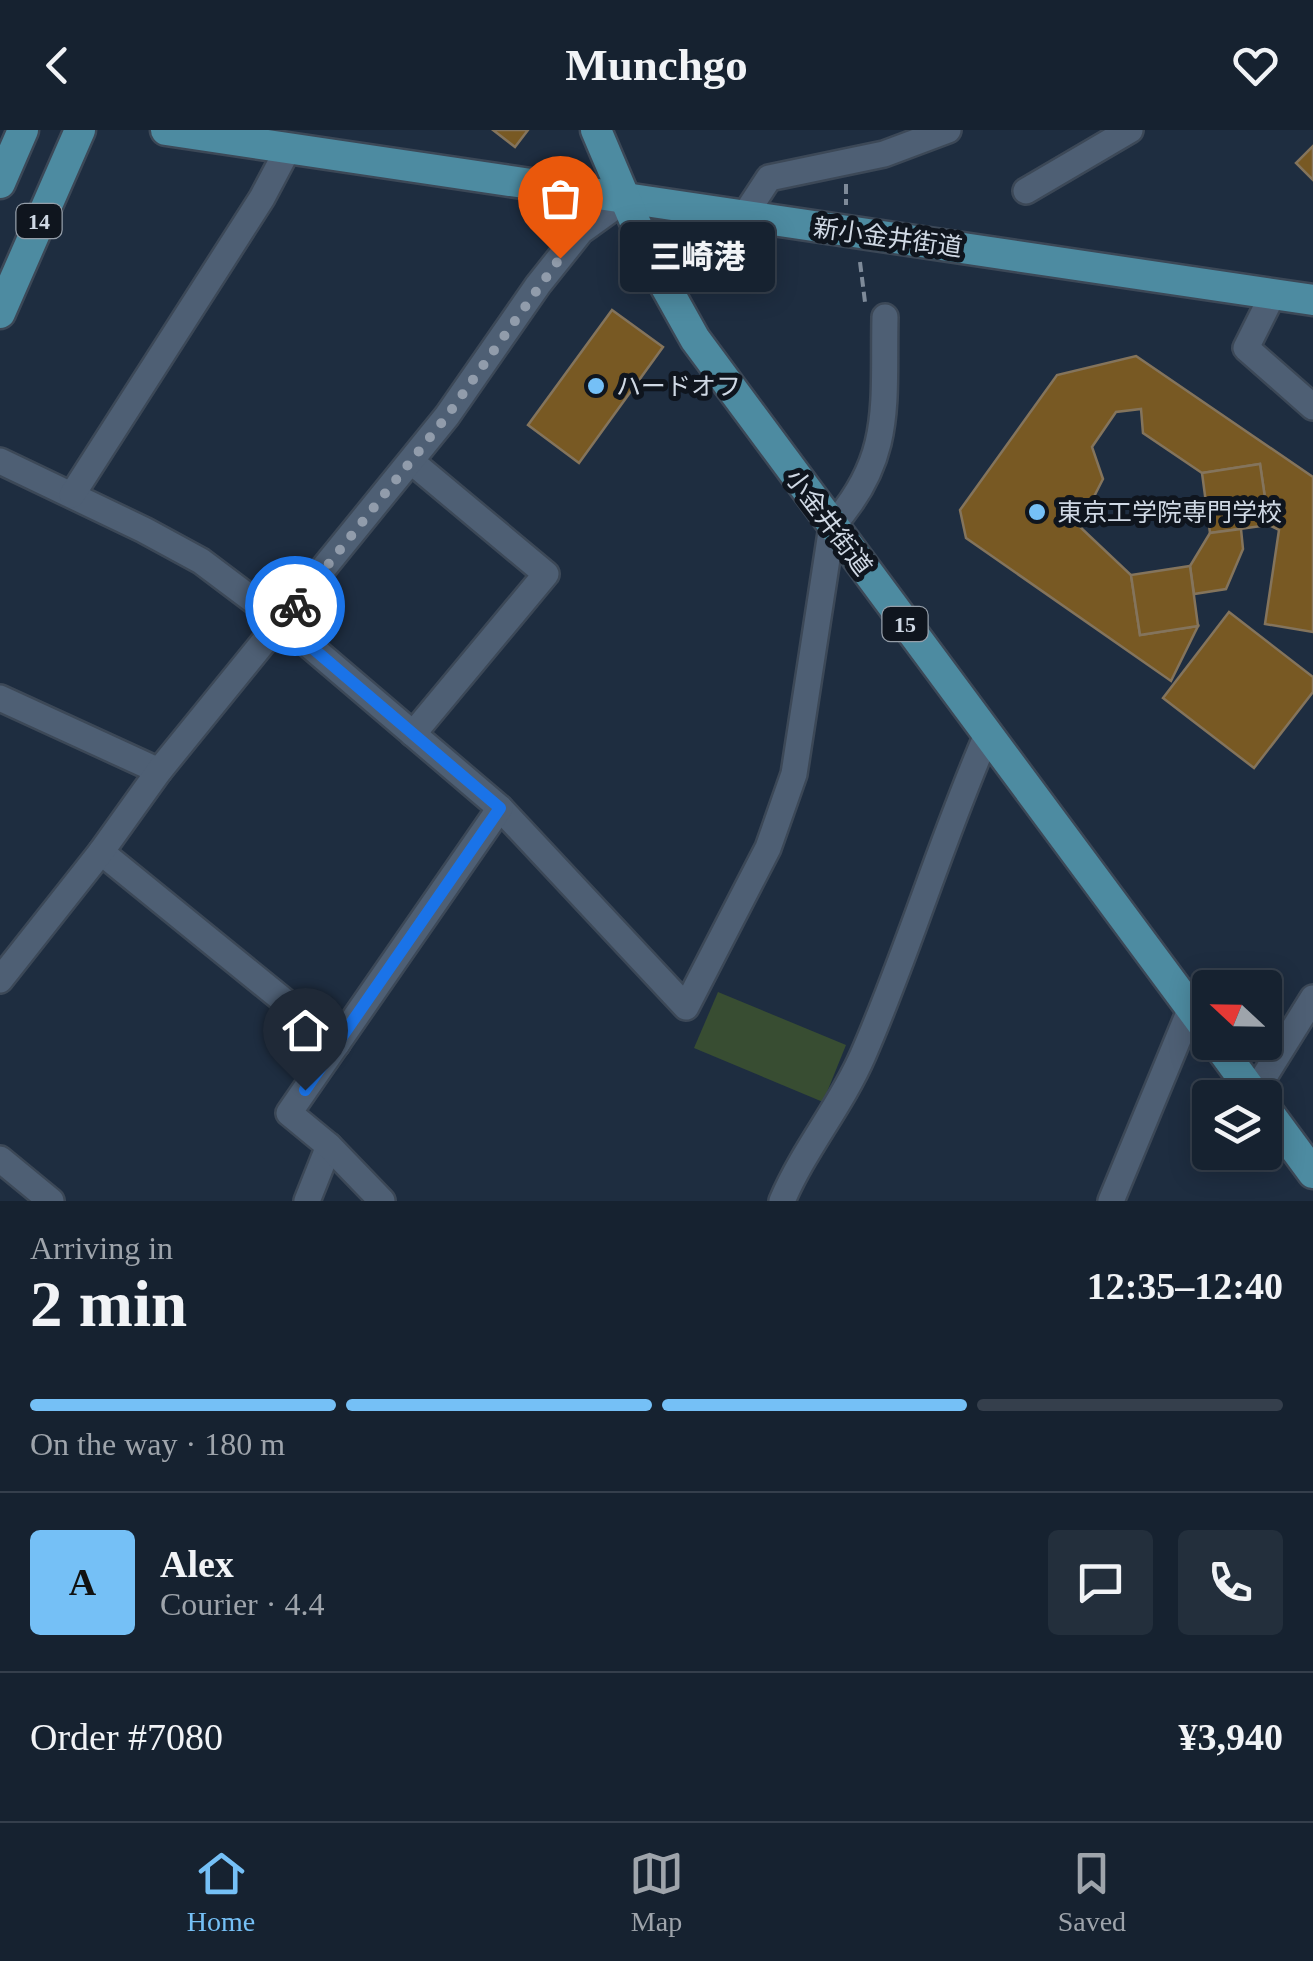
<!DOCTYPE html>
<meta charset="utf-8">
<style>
body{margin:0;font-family:"Times New Roman","Noto Sans JP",serif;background:#232f3c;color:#f1f3f6;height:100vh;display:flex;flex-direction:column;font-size:38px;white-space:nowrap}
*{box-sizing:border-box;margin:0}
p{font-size:32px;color:#9ea4ab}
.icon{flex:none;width:55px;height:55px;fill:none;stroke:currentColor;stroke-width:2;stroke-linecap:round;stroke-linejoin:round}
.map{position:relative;height:1071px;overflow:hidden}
.drawer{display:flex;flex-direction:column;background:#162230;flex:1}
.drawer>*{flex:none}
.needle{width:65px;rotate:292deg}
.buttons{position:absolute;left:1192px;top:840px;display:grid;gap:20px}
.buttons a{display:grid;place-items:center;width:90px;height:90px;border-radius:10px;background:#162230;box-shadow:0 5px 25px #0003,0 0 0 2px #353f4c;font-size:50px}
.pin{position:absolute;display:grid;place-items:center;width:85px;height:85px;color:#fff;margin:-102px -42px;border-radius:50% 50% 50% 0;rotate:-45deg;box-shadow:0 0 10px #0007}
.pin .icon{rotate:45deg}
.courier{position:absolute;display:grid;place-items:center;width:100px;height:100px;margin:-50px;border:8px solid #1a73e8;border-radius:50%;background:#fff;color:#222;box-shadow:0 2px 12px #0007}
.bubble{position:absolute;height:70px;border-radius:10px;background:#162230;box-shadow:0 5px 25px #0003,0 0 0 2px #353f4c;font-size:32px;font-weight:800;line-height:70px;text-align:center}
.overview em{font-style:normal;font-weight:800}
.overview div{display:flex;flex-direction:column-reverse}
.overview{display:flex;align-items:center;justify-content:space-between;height:170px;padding:0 30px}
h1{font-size:65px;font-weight:800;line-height:75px}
.bar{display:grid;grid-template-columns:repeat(4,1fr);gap:15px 10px;align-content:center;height:120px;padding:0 30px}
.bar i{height:12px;border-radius:8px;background:#353f4c}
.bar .selected{background:#75c0f6}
.bar p{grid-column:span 4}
.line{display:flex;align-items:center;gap:25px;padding:0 30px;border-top:2px solid #353f4c}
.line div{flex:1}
.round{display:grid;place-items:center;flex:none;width:105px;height:105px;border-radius:10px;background:#232f3c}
header{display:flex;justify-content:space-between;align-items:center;height:130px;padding:0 30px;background:#162230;font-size:45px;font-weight:800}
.tabs{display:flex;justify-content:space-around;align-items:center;height:140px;border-top:2px solid #353f4c;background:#162230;font-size:28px;color:#9ea4ab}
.tabs a{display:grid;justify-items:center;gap:5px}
.tabs .selected{color:#75c0f6}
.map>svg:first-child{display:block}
.green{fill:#384d32}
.building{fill:#785923;stroke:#84745c;stroke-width:2.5}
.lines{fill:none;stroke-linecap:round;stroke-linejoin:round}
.minor-casing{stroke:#3c4857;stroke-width:30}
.major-casing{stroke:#3c4857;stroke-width:35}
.path{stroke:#7e8a99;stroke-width:4;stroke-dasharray:10 5;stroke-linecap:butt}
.minor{stroke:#4e5f74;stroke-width:25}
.major{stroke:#4d8ba1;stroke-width:30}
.done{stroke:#919cab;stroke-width:10;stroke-dasharray:0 18}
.route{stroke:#1a73e8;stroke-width:12}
.poi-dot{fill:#75c0f6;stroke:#0f151e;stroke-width:4}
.labels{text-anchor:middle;stroke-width:10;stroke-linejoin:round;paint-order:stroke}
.shield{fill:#0f151e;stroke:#959ea9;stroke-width:2.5}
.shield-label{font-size:22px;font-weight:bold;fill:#cfd8e4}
.street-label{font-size:25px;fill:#cfd8e4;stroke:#0f151e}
.poi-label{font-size:25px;fill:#cfd8e4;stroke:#0f151e;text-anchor:start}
</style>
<header><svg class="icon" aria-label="back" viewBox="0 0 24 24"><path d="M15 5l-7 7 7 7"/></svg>Munchgo<svg class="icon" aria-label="heart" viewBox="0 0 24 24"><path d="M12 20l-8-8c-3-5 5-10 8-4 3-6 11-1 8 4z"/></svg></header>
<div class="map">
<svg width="1313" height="1071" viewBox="0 0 1313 1071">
<rect width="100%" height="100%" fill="#1e2d40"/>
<path class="green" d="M 718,862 L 846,915 L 823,972 L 694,918 Z"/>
<g class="building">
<path d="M 493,0 L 528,0 L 515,17 Z"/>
<path d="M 1313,16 L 1313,50 L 1296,33 Z"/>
<path d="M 612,180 L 663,217 L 579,333 L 528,295 Z"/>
<path d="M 1136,226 L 1313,347 L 1313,502 L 1265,494 L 1279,400 L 1269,395 L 1260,334 L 1202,343 L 1143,303 L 1141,279 L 1116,282 L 1092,317 L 1103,349 L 1079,396 L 1131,445 L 1140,505 L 1198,496 L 1171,551 L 966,408 L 960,380 L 1057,245 Z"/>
<path d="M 1260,334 L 1269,395 L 1210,403 L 1202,343 Z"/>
<path d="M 1241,399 L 1243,419 L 1226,459 L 1194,464 L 1190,436 L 1210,403 Z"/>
<path d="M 1190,436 L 1198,496 L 1140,505 L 1131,445 Z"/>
<path d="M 1229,482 L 1313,547 L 1313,562 L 1254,638 L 1163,568 Z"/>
</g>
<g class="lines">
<defs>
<g id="minor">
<path d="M 1026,61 L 1130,0"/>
<path d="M 744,86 L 769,48 L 884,24 L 948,0"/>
<path d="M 1273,164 L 1246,218 L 1313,277"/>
<path d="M 0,331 L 144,400 L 201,431 L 282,492 L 500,678 L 686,877 L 768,718 L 794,644 L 832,396 C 894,327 883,274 885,187"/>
<path d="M 412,332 L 546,444 L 413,604"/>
<path d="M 72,365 L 262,68 L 289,17"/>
<path d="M 0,568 L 159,641"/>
<path d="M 101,722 L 337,914"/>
<path d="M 0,850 L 101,722 L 159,641 L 447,286 L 538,155 L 581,101 L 624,70"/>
<path d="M 1254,963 L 1313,868"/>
<path d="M 0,1029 L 51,1071"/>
<path d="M 307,1071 L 329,1016"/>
<path d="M 382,1071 L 329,1016 L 289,983 L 500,678"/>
<path d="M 782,1071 C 804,1019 841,976 863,925 C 909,820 941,710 987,605"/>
<path d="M 1111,1071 L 1191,878"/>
</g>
<g id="major">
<path d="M 166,0 L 1313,170"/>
<path d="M 596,0 L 652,132 L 695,209 L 1210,904"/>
<path d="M 0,53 L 23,0"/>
<path d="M 0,183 L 80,0"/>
<path d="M 1216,912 L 1257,968"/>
<path d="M 1265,978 L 1313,1043"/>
</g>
</defs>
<use href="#minor" class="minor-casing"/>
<use href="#major" class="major-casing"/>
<g class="path">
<path d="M 846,54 L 846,75"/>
<path d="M 860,132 L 865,172"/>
</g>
<use href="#minor" class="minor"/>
<use href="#major" class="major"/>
</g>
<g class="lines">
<path class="done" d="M 295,476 L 447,286 L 560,128"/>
<path class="route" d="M 295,476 L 282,492 L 500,678 L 305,960"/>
</g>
<g class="poi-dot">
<circle cx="596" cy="256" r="10"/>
<circle cx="1037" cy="382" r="10"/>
</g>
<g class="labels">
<g class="shield">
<rect x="16.5" y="74" width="45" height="34" rx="8"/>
<rect x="882.5" y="477" width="45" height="34" rx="8"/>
</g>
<g class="shield-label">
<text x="39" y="99">14</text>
<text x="905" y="502">15</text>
</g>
<g class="street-label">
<text transform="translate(888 107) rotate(8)" y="9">新小金井街道</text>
<text transform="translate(829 392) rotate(53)" y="9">小金井街道</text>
</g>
<g class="poi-label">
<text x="616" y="265">ハードオフ</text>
<text x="1057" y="391">東京工学院専門学校</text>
</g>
</g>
</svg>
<div class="buttons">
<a><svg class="needle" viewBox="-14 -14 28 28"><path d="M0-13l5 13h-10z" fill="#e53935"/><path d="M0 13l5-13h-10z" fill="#9ea4ab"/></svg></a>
<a><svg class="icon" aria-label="layers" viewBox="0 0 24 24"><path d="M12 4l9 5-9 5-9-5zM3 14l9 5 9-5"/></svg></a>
</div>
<div class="pin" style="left:560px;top:128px;background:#ea580c"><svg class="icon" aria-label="bag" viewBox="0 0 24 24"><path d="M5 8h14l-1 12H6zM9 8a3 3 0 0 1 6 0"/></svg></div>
<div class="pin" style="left:305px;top:960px;background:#1f2937"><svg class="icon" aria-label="home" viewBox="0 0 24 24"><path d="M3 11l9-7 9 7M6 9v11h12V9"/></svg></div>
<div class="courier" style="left:295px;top:476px"><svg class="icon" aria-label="bike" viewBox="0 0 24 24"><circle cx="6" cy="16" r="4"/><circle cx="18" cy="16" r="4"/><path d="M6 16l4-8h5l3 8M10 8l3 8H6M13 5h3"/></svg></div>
<div class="bubble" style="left:620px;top:92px;width:155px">三崎港</div>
</div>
<section class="drawer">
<div class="overview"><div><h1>2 min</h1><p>Arriving in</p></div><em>12:35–12:40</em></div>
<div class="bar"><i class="selected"></i><i class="selected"></i><i class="selected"></i><i></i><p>On the way · 180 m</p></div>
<div class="line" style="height:180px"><b class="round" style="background:#75c0f6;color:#111">A</b><div><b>Alex</b><p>Courier · 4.4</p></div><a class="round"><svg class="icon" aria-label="chat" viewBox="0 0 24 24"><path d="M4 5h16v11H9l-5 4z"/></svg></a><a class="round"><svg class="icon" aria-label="phone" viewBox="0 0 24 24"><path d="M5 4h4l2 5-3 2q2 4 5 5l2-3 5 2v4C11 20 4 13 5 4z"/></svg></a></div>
<div class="line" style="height:130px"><div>Order #7080</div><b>¥3,940</b></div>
</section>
<nav class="tabs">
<a class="selected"><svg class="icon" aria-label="home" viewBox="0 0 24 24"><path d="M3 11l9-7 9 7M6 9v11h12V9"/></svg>Home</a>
<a><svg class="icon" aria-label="map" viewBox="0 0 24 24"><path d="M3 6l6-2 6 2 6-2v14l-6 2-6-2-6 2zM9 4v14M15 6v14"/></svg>Map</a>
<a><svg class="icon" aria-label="saved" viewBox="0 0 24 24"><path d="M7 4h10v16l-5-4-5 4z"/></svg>Saved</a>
</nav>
